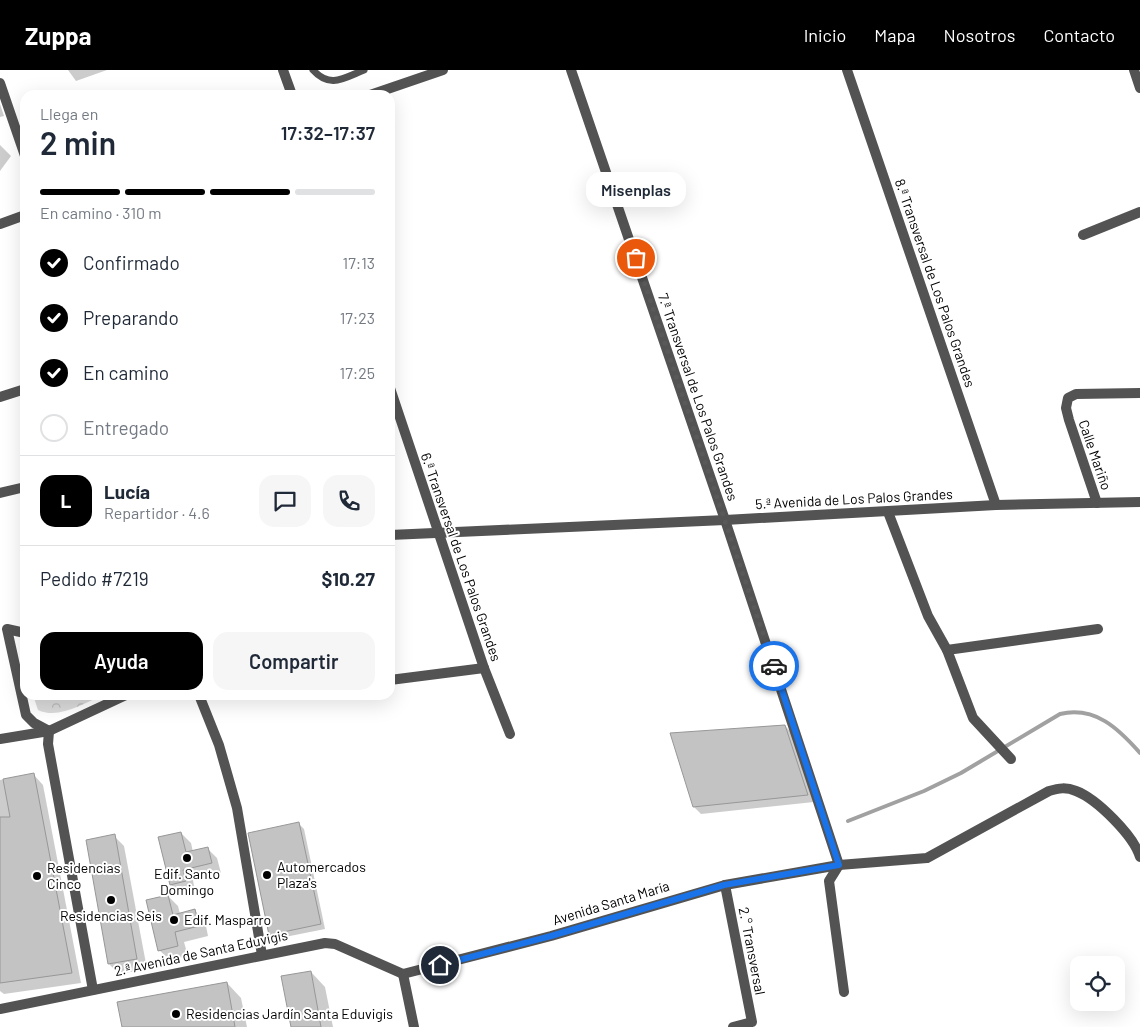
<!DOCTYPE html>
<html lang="es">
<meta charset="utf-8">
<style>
body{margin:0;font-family:Barlow,sans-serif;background:#f6f6f7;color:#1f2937;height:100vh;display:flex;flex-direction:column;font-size:19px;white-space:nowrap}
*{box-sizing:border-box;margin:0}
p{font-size:16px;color:#747a83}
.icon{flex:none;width:28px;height:28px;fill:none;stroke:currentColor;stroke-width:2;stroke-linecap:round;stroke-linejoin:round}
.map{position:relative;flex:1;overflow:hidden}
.details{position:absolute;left:20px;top:20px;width:375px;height:610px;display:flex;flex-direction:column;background:#fff;border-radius:15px;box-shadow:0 5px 20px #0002}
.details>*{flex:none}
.controls{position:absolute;left:1070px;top:886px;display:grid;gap:10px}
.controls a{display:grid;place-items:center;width:55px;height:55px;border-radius:10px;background:#fff;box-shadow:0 5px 20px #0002;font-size:25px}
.pin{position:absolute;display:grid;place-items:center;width:42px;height:42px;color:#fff;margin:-21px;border:2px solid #fff;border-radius:50%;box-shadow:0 1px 5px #0007}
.courier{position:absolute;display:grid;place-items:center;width:50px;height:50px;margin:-25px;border:4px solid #1a73e8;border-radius:50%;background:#fff;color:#222;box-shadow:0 1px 6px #0007}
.bubble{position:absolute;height:35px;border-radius:15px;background:#fff;box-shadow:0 5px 20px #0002;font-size:16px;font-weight:600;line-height:35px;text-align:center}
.summary em{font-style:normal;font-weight:600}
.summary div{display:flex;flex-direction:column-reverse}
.summary{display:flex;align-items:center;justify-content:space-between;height:85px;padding:0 20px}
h1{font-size:32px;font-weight:600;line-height:38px}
.bar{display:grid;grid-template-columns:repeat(4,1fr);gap:8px 5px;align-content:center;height:60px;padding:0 20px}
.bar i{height:6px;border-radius:4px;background:#e0e1e3}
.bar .selected{background:#000}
.bar p{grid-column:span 4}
.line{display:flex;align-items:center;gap:12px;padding:0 20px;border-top:1px solid #e0e1e3}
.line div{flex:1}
.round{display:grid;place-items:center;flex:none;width:52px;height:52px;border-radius:15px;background:#f6f6f7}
ol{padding:0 20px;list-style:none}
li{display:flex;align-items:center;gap:15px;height:55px}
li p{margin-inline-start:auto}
li .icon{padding:5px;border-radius:50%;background:#000;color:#fff;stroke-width:4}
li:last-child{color:#747a83}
li i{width:28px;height:28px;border:2px solid #e0e1e3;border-radius:50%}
.cta{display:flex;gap:10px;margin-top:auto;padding:10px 20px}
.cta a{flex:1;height:58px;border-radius:15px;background:#000;color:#fff;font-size:20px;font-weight:600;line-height:58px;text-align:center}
.cta a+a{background:#f6f6f7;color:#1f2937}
header{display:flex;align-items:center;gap:30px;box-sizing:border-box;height:70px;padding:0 25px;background:#000;color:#fff}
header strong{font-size:24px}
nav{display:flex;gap:28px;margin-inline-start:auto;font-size:18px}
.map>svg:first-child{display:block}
.forest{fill:url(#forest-crowns)}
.shadow{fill:#0003}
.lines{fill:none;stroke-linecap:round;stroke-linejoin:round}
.stream{stroke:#a1a1a1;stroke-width:4}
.building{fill:#c3c3c3;stroke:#979797}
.lane{stroke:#535353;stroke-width:7}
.street{stroke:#535353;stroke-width:10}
.done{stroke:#595959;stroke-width:5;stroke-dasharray:0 9}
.route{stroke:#1a73e8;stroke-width:6}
.poi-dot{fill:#000;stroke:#fff;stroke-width:2}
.labels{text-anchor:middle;stroke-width:4;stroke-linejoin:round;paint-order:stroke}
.street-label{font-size:14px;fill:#000;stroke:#fff}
.poi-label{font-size:14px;fill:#000;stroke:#fff;text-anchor:start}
</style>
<header>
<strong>Zuppa</strong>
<nav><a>Inicio</a><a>Mapa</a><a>Nosotros</a><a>Contacto</a></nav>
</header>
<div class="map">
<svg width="1140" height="957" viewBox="0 0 1140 957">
<defs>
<pattern id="forest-crowns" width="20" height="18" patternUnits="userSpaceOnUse" patternTransform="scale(1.25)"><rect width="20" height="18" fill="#dadada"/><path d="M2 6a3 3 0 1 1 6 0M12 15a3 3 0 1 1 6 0" fill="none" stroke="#b9b9b9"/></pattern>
</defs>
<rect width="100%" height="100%" fill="#fff"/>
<path class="forest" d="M 33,625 L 104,625 C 83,633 59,650 38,640 Z"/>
<g class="shadow">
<path d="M 68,0 L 107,0 L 76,11 Z"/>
<path d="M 0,34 L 4,46 L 0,47 Z"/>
<path d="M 0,75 L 11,86 L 0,101 Z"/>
<path d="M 785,656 L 792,663 L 814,732 L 701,744 L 694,737 Z"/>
<path d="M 33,704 L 43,715 L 81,913 L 4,924 L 0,921 L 0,710 Z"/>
<path d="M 299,754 L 304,759 L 325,859 L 275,869 L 270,864 Z"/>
<path d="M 181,763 L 191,773 L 193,782 L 207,778 L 217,788 L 221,803 L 193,810 L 195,822 L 181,825 L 171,815 L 160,768 Z"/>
<path d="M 114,766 L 124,776 L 147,899 L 119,904 L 109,894 L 87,771 Z"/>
<path d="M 168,826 L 178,836 L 180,844 L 195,841 L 205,851 L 208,866 L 184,872 L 188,886 L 170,890 L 159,880 Z"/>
<path d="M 311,902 L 325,917 L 333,957 L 292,957 Z"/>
<path d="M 227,913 L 241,928 L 247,957 L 123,957 Z"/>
</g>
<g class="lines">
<path class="stream" d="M 848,751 L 924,721 L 961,703 L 1060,644 C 1095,636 1118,658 1140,683"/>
</g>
<g class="building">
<path d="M 785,655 L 808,725 L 693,737 L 670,663 Z"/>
<path d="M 34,703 L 72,903 L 0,913 L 0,747 L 10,747 L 3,709 Z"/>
<path d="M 299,752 L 321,854 L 269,865 L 248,763 Z"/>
<path d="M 181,762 L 186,782 L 208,777 L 212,793 L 183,800 L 186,811 L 170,815 L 158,767 Z"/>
<path d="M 115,764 L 137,889 L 108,894 L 86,770 Z"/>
<path d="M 168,825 L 173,845 L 195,839 L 199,856 L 175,862 L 178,876 L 158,881 L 146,830 Z"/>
<path d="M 311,901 L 321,957 L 291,957 L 281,906 Z"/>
<path d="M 227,912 L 235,957 L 122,957 L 117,932 Z"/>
</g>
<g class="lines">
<path class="lane" d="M 313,0 C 330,19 344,8 364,0"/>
<g class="street">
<path d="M 283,0 L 292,25"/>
<path d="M 571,0 L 725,450 L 839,795 L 829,811 L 844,922"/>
<path d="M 847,0 L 996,435"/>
<path d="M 1134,0 L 1140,18"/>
<path d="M 0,13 L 25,86"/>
<path d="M 370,25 L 443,0"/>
<path d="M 0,154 L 25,145"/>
<path d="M 1083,165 L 1140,142"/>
<path d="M 390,318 L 484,598 L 510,664"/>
<path d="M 0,327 L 25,319"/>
<path d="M 0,423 L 25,417"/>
<path d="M 1097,433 L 1069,350 L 1066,338 L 1068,328 L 1076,324 L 1140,323"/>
<path d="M 888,442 L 928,546 L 947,580 L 973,648 L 1011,689"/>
<path d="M 390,465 L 725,450 L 996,435 L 1140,432"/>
<path d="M 25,563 L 7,559 L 26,645 L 34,653 L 49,661 L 48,674 L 93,920"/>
<path d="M 947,580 L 1098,559"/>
<path d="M 390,610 L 484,598"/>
<path d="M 199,625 L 219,675 L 237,738 L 262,885"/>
<path d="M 0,669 L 49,661 L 126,625"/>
<path d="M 725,815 L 752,952 L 733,957"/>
<path d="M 403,904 L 551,866 L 725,815 L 839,795 L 927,788 L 1049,721 C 1059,718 1066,717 1076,721 C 1097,729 1134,766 1140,787"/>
<path d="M 403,904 L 414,957"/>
<path d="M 0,939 L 325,873 L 335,874 L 403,904"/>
</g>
</g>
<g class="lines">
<path class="done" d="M 636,188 L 774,596"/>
<path class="route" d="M 440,895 L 551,866 L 724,815 L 839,795 L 774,596"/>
</g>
<g class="poi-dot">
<circle cx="187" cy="788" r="5"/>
<circle cx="267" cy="805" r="5"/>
<circle cx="37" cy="806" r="5"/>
<circle cx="111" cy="830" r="5"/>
<circle cx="174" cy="850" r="5"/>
<circle cx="176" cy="944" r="5"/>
</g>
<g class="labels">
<g class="street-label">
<text transform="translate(935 213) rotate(71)" y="5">8.ª Transversal de Los Palos Grandes</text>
<text transform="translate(698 327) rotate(71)" y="5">7.ª Transversal de Los Palos Grandes</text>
<text transform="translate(1095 385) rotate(71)" y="5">Calle Mariño</text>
<text transform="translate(854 429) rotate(-3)" y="5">5.ª Avenida de Los Palos Grandes</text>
<text transform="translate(461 487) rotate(71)" y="5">6.ª Transversal de Los Palos Grandes</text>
<text transform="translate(611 833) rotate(-17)" y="5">Avenida Santa María</text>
<text transform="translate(752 881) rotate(79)" y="5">2.° Transversal</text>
<text transform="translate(201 883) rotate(-12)" y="5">2.ª Avenida de Santa Eduvigis</text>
</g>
<g class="poi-label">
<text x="277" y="802">Automercados<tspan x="277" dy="16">Plaza's</tspan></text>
<text x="47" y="803">Residencias<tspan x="47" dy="16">Cinco</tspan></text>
<text x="187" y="809" text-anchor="middle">Edif. Santo<tspan x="187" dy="16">Domingo</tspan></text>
<text x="111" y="851" text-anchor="middle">Residencias Seis</text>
<text x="184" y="855">Edif. Masparro</text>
<text x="186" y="949">Residencias Jardín Santa Eduvigis</text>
</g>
</g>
</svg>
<div class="controls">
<a><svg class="icon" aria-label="locate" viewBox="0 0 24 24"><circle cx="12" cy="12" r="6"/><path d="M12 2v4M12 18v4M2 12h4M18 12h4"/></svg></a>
</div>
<div class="pin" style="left:636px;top:188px;background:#ea580c"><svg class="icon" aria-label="bag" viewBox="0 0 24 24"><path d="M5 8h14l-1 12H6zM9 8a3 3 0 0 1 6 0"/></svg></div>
<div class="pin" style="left:440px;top:895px;background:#1f2937"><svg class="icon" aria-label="home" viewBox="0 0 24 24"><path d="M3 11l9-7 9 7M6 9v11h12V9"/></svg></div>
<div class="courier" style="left:774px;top:596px"><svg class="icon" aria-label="car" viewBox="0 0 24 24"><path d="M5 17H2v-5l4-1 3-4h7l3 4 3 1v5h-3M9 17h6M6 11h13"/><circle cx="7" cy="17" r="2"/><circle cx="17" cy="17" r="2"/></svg></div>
<div class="bubble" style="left:586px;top:102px;width:100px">Misenplas</div>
<section class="details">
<div class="summary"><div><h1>2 min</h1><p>Llega en</p></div><em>17:32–17:37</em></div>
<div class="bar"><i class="selected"></i><i class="selected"></i><i class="selected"></i><i></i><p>En camino · 310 m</p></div>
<ol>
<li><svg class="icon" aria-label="check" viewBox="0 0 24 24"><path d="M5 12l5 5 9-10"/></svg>Confirmado<p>17:13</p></li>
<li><svg class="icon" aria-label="check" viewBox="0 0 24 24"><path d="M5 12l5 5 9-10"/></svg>Preparando<p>17:23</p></li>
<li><svg class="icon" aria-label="check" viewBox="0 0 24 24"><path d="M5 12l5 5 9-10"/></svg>En camino<p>17:25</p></li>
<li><i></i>Entregado</li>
</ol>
<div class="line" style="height:90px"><b class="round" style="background:#000;color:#fff">L</b><div><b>Lucía</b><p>Repartidor · 4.6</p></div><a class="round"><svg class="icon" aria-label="chat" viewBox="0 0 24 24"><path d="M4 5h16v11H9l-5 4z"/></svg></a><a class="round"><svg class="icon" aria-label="phone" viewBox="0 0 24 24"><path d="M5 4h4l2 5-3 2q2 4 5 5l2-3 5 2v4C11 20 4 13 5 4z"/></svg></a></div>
<div class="line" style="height:65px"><div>Pedido #7219</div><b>$10.27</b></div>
<div class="cta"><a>Ayuda</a><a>Compartir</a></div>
</section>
</div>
